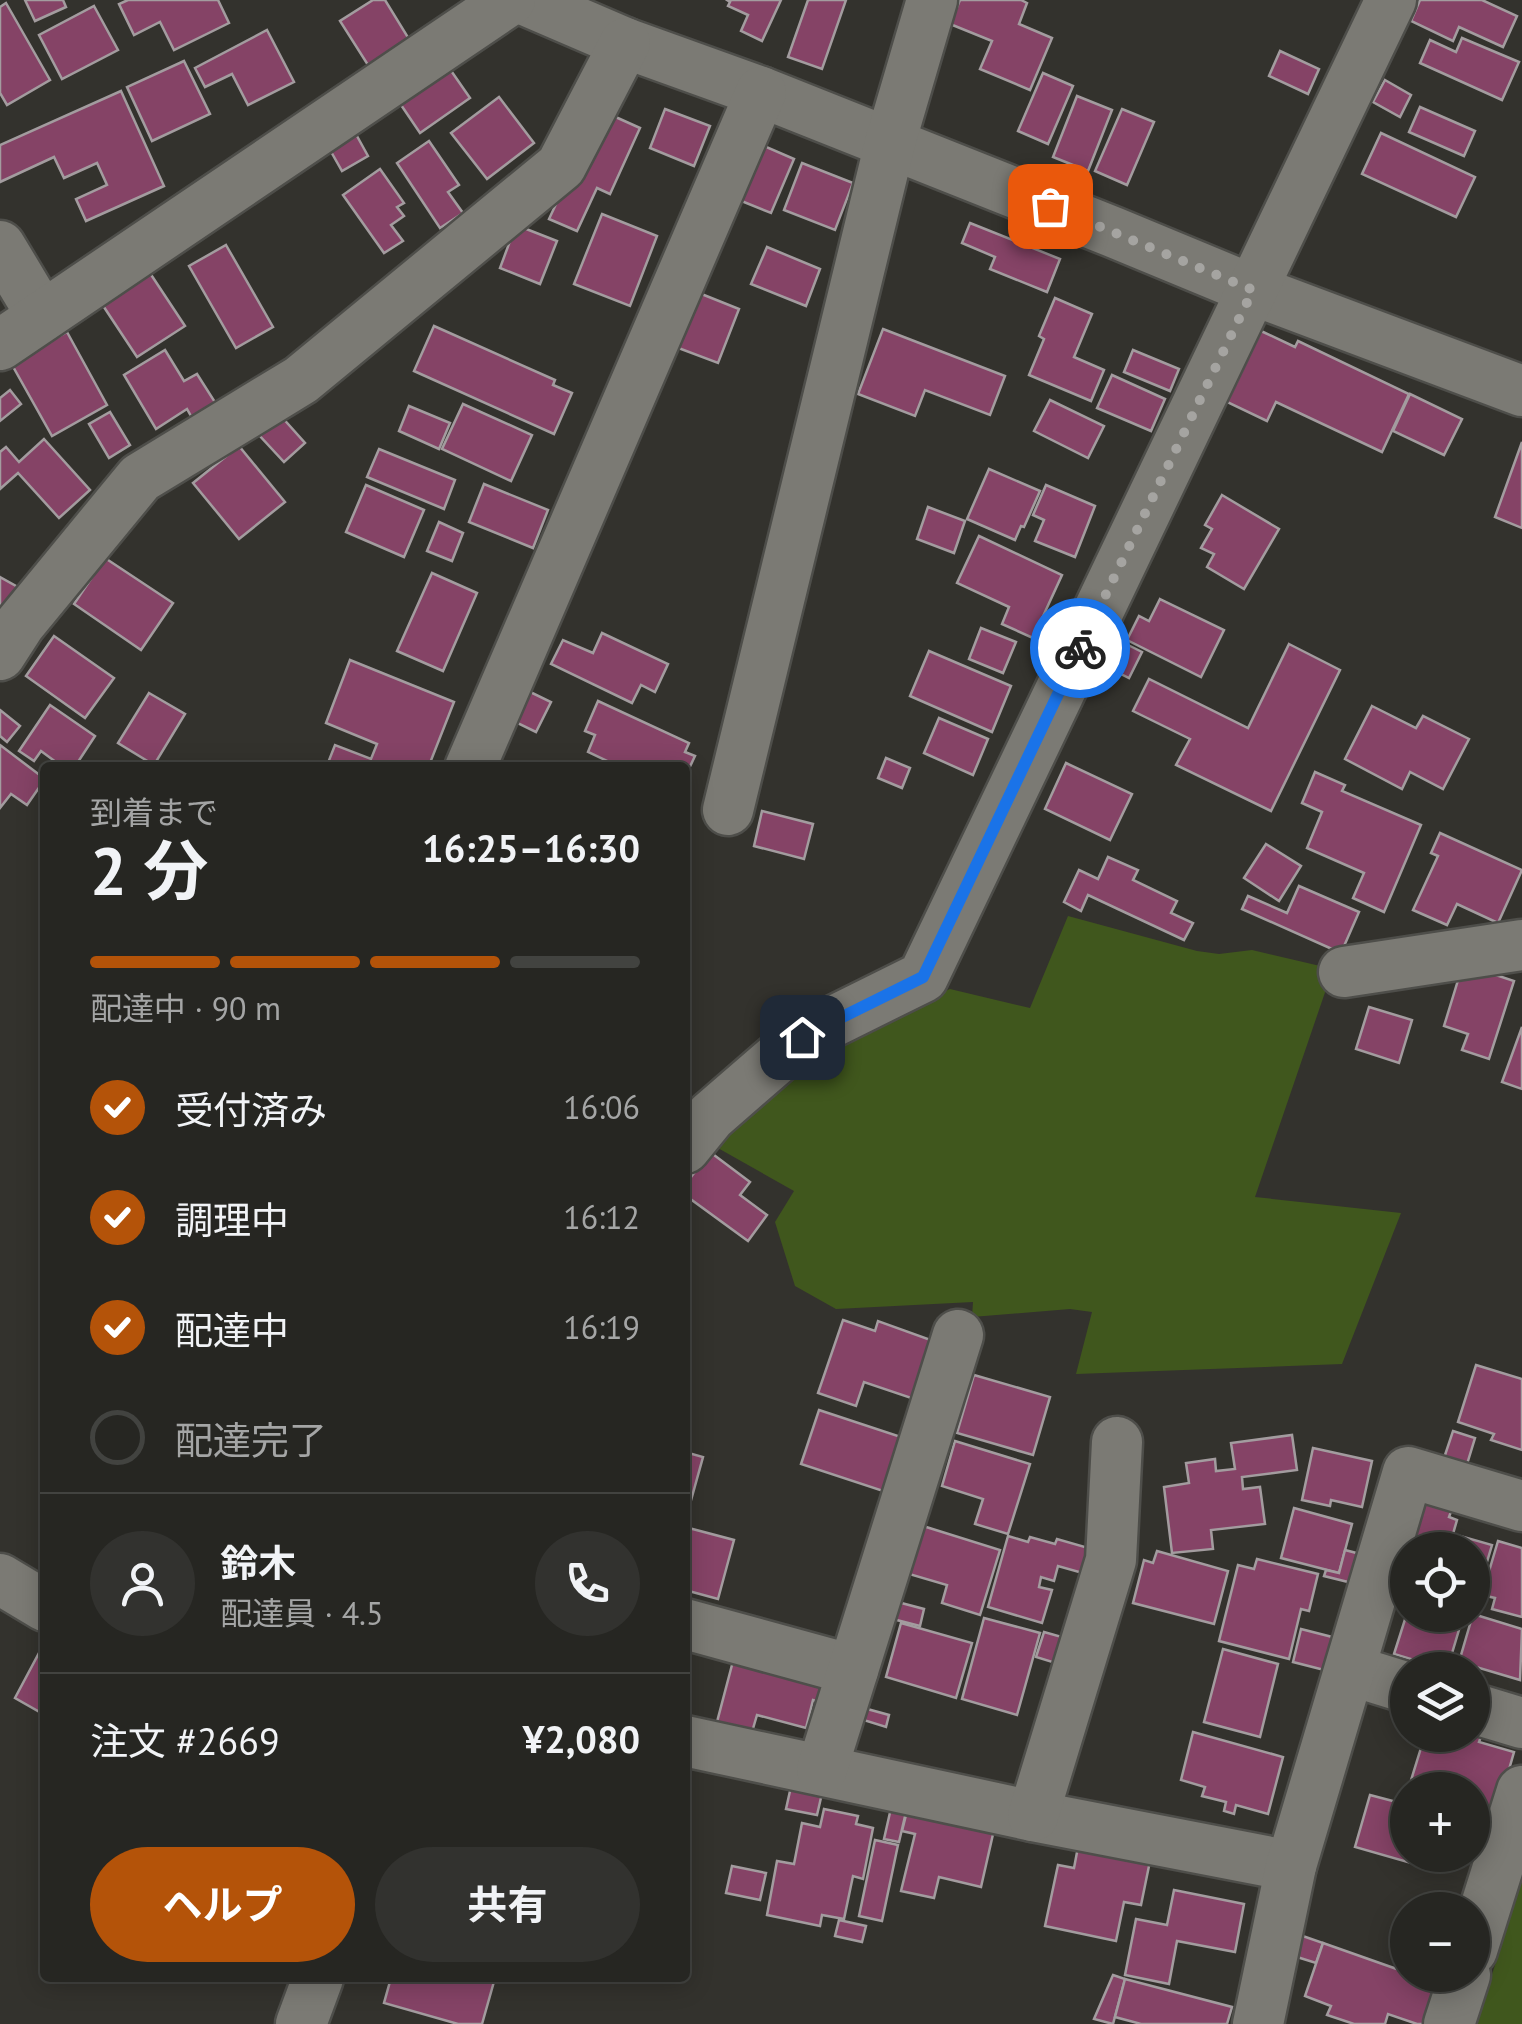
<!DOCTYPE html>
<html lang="ja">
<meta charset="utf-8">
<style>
body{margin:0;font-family:"PT Sans","Noto Sans JP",sans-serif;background:#32322f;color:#f1f3f6;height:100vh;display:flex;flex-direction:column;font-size:38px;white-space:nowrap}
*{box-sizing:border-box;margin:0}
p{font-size:32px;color:#a4a5a5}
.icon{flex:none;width:55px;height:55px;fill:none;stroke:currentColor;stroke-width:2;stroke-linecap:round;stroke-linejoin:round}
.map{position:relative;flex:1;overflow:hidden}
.sheet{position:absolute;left:40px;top:762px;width:650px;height:1220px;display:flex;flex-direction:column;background:#262622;border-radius:10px;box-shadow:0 5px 25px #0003,0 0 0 2px #424340}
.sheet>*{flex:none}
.tools{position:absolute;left:1390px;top:1532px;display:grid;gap:20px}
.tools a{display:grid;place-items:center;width:100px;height:100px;border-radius:50%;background:#262622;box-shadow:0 5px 25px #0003,0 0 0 2px #424340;font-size:50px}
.pin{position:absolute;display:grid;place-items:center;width:85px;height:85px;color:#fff;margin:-42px;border-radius:20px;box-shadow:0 5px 15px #0006}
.courier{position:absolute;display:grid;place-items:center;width:100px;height:100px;margin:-50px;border:8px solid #1a73e8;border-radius:50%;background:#fff;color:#222;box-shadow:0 2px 12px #0007}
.headline em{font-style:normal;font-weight:700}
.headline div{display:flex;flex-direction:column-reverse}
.headline{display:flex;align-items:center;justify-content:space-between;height:170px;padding:0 50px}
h1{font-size:65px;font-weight:700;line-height:75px}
.bar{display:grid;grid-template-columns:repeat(4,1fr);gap:15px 10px;align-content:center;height:120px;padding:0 50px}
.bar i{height:12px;border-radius:8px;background:#424340}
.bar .current{background:#b45309}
.bar p{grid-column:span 4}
.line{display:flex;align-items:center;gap:25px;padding:0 50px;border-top:2px solid #424340}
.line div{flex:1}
.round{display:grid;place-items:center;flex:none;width:105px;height:105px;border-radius:52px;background:#32322f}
ol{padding:0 50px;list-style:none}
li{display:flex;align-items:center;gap:30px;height:110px}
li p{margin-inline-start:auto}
li .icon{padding:10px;border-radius:50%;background:#b45309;color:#fff;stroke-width:4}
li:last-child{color:#a4a5a5}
li i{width:55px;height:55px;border:5px solid #424340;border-radius:50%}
.button{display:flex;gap:20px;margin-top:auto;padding:20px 50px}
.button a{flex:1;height:115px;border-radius:60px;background:#b45309;color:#fff;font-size:40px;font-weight:700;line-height:115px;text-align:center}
.button a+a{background:#32322f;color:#f1f3f6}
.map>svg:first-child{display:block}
.green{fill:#40571d}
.building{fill:#854366;stroke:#a39c9f;stroke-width:2.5}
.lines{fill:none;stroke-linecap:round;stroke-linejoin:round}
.minor-casing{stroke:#4e4e4a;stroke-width:55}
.minor{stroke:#7b7a74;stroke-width:50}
.done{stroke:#a5a4a1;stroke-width:10;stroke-dasharray:0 18}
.route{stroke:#1a73e8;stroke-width:12}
</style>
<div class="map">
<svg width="1522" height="2024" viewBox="0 0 1522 2024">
<rect width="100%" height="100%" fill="#33322d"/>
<g class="green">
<path d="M 1068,916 L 1197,951 L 1219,954 L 1252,950 L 1333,969 L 1255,1197 L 1401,1213 L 1342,1364 L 1076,1374 L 1092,1312 L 1070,1309 L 972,1317 L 973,1302 L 836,1309 L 795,1286 L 775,1222 L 794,1191 L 709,1143 L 816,1047 L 950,989 L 1030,1008 Z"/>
<path d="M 1522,1881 L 1522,2024 L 1476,2024 Z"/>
</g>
<g class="building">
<path d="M 25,0 L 63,0 L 66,7 L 35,21 Z"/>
<path d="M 128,0 L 218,0 L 229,23 L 174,50 L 160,22 L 134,35 L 119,4 Z"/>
<path d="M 373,0 L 385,0 L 409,39 L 368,65 L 340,21 Z"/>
<path d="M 727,0 L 781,0 L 762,41 L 741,31 L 748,15 L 728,6 L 730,2 Z"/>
<path d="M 808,0 L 846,0 L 822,69 L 788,57 Z"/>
<path d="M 960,0 L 1021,0 L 1027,3 L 1019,24 L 1052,38 L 1030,90 L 980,69 L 992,41 L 950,24 Z"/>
<path d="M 1420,0 L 1482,0 L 1517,16 L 1503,47 L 1459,27 L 1453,41 L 1411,21 Z"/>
<path d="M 6,3 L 50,80 L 7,105 L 0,93 L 0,7 Z"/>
<path d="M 94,6 L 118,50 L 62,79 L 39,35 Z"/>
<path d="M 267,30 L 294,82 L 248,105 L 232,74 L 205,87 L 195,68 Z"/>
<path d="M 1462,38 L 1519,62 L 1502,100 L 1420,63 L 1430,40 L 1456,52 Z"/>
<path d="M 1280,51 L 1319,69 L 1308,94 L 1269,76 Z"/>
<path d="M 184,61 L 210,114 L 152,141 L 127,87 Z"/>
<path d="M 445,62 L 470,98 L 420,133 L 395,96 Z"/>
<path d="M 1043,73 L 1073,86 L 1048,144 L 1018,131 Z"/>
<path d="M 1385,80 L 1411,95 L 1400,117 L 1373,102 Z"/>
<path d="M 121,91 L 164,186 L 86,221 L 76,199 L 107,185 L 97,163 L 64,178 L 54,157 L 0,182 L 0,145 Z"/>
<path d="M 1077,96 L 1112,110 L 1088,171 L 1053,157 Z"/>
<path d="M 499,97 L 534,143 L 487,179 L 451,133 Z"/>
<path d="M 1420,107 L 1475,131 L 1464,156 L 1409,132 Z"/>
<path d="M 665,109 L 710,126 L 694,166 L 650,148 Z"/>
<path d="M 1122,109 L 1154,122 L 1127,185 L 1095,171 Z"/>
<path d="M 600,110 L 640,128 L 610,194 L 597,188 L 577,231 L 549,219 Z"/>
<path d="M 352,127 L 368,156 L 342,171 L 325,141 Z"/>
<path d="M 1381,133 L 1475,177 L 1456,217 L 1362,174 Z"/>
<path d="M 429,141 L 459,185 L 448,192 L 463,213 L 440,228 L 397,163 Z"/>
<path d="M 757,143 L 794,159 L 771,213 L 734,198 Z"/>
<path d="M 802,163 L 853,183 L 835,230 L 784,210 Z"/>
<path d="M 380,169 L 404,203 L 397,207 L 404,216 L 391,225 L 403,241 L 384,253 L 343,195 Z"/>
<path d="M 602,214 L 657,236 L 630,306 L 574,284 Z"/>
<path d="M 970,223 L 1060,259 L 1047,292 L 990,269 L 995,257 L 962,243 Z"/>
<path d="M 516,225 L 557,241 L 540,284 L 500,268 Z"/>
<path d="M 226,245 L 273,327 L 236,348 L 189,266 Z"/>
<path d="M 767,247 L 820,269 L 806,306 L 751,284 Z"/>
<path d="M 142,261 L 185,326 L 137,357 L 94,292 Z"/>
<path d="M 694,291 L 739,309 L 718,363 L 673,346 Z"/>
<path d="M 1055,298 L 1092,314 L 1074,357 L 1104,370 L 1091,401 L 1029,375 L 1044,339 L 1039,336 Z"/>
<path d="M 434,326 L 555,380 L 553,385 L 572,393 L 554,434 L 414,371 Z"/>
<path d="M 883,329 L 1005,376 L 990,415 L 925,390 L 915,416 L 858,394 Z"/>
<path d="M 1261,331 L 1295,347 L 1298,341 L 1409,394 L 1382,452 L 1276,402 L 1267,421 L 1227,402 Z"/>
<path d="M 67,332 L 107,405 L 52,436 L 11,363 Z"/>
<path d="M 165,350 L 184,381 L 197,374 L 220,410 L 196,425 L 187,409 L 156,429 L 124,375 Z"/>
<path d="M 1133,350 L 1179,369 L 1170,391 L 1124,372 Z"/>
<path d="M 1112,375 L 1165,399 L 1151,431 L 1097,408 Z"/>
<path d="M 10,390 L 21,404 L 0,421 L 0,398 Z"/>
<path d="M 1410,394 L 1462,419 L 1444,455 L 1393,431 Z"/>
<path d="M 1050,400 L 1104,426 L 1088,458 L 1034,431 Z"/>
<path d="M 463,404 L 532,435 L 511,481 L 442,449 Z"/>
<path d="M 409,406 L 450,423 L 439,449 L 399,431 Z"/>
<path d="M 110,412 L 130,445 L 109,458 L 89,424 Z"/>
<path d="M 280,415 L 305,443 L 284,462 L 259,435 Z"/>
<path d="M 44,439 L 90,490 L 59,518 L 18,473 L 0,489 L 0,452 L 6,447 L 19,462 Z"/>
<path d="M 1522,442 L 1522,528 L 1495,517 Z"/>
<path d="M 239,446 L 285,502 L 239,539 L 193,483 Z"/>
<path d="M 379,449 L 455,480 L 444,509 L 367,477 Z"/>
<path d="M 989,469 L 1040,491 L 1024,527 L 1021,526 L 1015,540 L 967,519 Z"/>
<path d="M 484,484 L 548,510 L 533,548 L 469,522 Z"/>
<path d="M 366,485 L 424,510 L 404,557 L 346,532 Z"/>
<path d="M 1046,485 L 1095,506 L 1075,557 L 1035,541 L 1044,520 L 1033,515 Z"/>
<path d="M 1222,495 L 1279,529 L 1244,589 L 1207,567 L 1214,554 L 1201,548 L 1212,529 L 1205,525 Z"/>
<path d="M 928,507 L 965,521 L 954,553 L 917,539 Z"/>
<path d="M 439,522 L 463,533 L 452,561 L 427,551 Z"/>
<path d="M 979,536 L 1062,575 L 1033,638 L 1002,624 L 1009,607 L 957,583 Z"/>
<path d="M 105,558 L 173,603 L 141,650 L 74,604 Z"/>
<path d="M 432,573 L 477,593 L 443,671 L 397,651 Z"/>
<path d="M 0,577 L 25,591 L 0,637 Z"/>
<path d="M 1160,599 L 1224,630 L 1201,677 L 1127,640 L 1139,616 L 1149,621 Z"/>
<path d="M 981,628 L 1016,642 L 1003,673 L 969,659 Z"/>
<path d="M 602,633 L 668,664 L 655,692 L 641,685 L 632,703 L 551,664 L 563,640 L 593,653 Z"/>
<path d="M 1108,635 L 1142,652 L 1129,678 L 1095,661 Z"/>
<path d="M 54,636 L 114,678 L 85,718 L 26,676 Z"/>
<path d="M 1289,644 L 1340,670 L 1271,811 L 1176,765 L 1190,739 L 1133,711 L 1149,679 L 1248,728 Z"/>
<path d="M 929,651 L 1011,686 L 992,732 L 910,696 Z"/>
<path d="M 350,660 L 454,702 L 428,768 L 326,768 L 335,745 L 371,759 L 377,744 L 326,723 Z"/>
<path d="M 522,688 L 551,702 L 536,732 L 507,718 Z"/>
<path d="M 149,693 L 185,714 L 154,765 L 118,743 Z"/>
<path d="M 598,701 L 689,743 L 685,752 L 695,756 L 685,777 L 685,768 L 622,768 L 588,752 L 595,735 L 585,731 Z"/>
<path d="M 50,705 L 95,736 L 74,768 L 64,768 L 41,751 L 34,761 L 19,751 Z"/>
<path d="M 1372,706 L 1416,728 L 1423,716 L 1469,739 L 1443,789 L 1410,772 L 1402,789 L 1345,759 Z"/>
<path d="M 0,710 L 20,726 L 7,742 L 0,736 Z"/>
<path d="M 939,718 L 988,739 L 973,775 L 924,753 Z"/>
<path d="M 0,745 L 45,779 L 27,805 L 11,794 L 0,808 Z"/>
<path d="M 886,758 L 910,768 L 902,788 L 878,778 Z"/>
<path d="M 1066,763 L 1132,794 L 1110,840 L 1045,809 Z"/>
<path d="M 1315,772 L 1345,785 L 1342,791 L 1421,825 L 1384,912 L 1353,898 L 1364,873 L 1307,848 L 1322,812 L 1302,803 Z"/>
<path d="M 762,811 L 813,824 L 804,859 L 754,846 Z"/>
<path d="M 1440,833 L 1522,870 L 1498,923 L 1457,904 L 1447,925 L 1413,910 L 1438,856 L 1431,853 Z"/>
<path d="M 1266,844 L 1301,866 L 1279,901 L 1244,878 Z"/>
<path d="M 1108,857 L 1138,870 L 1133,880 L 1177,901 L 1171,913 L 1193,923 L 1184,940 L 1088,895 L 1081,911 L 1064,902 L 1079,870 L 1098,879 Z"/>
<path d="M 1299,886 L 1359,912 L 1341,953 L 1242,909 L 1248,896 L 1287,913 Z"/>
<path d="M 1463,964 L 1514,981 L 1489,1059 L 1462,1050 L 1468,1034 L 1444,1026 Z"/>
<path d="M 1369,1007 L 1412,1020 L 1399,1063 L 1356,1049 Z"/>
<path d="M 1522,1027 L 1522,1089 L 1502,1082 Z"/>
<path d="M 710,1152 L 750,1182 L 740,1195 L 767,1215 L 748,1241 L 685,1195 L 685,1185 Z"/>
<path d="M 843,1320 L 875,1331 L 878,1321 L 939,1343 L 920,1401 L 864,1382 L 856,1406 L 818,1393 Z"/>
<path d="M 1476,1365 L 1522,1379 L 1522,1450 L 1491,1440 L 1494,1434 L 1458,1422 Z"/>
<path d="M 974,1375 L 1050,1397 L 1033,1455 L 957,1433 Z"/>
<path d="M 819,1410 L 901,1437 L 883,1491 L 801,1464 Z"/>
<path d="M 1453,1431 L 1475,1438 L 1464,1474 L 1441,1467 Z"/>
<path d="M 1292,1435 L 1297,1470 L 1242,1477 L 1243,1489 L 1260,1487 L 1265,1524 L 1211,1530 L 1213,1549 L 1172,1553 L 1164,1487 L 1189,1483 L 1186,1463 L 1215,1459 L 1216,1471 L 1235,1469 L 1231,1443 Z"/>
<path d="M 955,1441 L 1030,1464 L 1008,1534 L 975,1524 L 983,1499 L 942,1486 Z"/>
<path d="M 1313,1448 L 1372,1461 L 1362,1507 L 1331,1500 L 1330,1506 L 1302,1500 Z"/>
<path d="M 685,1452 L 703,1457 L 685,1522 Z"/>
<path d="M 1422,1498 L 1453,1506 L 1449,1517 L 1457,1520 L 1453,1534 L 1492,1545 L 1478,1592 L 1472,1590 L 1472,1550 L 1410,1550 Z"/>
<path d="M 1294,1508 L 1352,1524 L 1339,1573 L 1281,1558 Z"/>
<path d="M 923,1526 L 1000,1550 L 980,1615 L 942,1603 L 947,1585 L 909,1574 Z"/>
<path d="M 685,1527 L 734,1540 L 718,1599 L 685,1590 Z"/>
<path d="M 1008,1536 L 1028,1542 L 1030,1537 L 1055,1544 L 1057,1539 L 1092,1549 L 1086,1574 L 1058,1566 L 1054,1581 L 1041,1577 L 1039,1587 L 1052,1590 L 1042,1623 L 988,1607 Z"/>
<path d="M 1498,1541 L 1522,1548 L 1522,1617 L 1492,1609 L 1495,1598 L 1482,1595 Z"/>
<path d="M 1345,1550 L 1364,1555 L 1356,1584 L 1324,1576 L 1326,1570 L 1339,1573 Z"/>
<path d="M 1157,1551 L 1228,1571 L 1214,1624 L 1133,1603 L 1144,1560 L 1153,1563 Z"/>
<path d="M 1257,1559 L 1318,1574 L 1309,1611 L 1301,1609 L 1289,1659 L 1219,1641 L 1238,1565 L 1254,1569 Z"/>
<path d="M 890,1600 L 924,1609 L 920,1626 L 885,1617 Z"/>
<path d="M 1408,1610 L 1408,1615 L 1435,1615 L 1461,1623 L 1447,1670 L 1394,1654 Z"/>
<path d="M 1473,1614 L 1522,1629 L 1520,1680 L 1459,1662 Z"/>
<path d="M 984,1618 L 1040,1633 L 1017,1715 L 962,1699 Z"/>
<path d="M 901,1623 L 972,1643 L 956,1698 L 886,1677 Z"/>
<path d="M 1301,1629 L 1340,1639 L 1332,1672 L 1293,1662 Z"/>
<path d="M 1044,1632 L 1069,1639 L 1062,1665 L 1036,1657 Z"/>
<path d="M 737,1646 L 836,1671 L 828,1704 L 813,1700 L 806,1728 L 757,1715 L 752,1732 L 717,1722 Z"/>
<path d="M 1223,1649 L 1278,1664 L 1260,1737 L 1204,1722 Z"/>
<path d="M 39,1653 L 45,1656 L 45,1715 L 15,1698 Z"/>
<path d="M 860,1707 L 889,1715 L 886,1727 L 857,1718 Z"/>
<path d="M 1472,1731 L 1482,1734 L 1479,1742 L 1514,1752 L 1494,1822 L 1472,1815 L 1472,1790 L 1408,1790 L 1425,1735 L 1472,1735 Z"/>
<path d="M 1193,1732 L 1283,1757 L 1268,1814 L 1236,1805 L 1234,1814 L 1224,1811 L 1226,1802 L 1202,1796 L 1205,1787 L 1181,1780 Z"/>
<path d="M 792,1782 L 823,1789 L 817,1815 L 786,1809 Z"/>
<path d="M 1370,1795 L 1408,1805 L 1408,1855 L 1428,1855 L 1425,1867 L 1355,1847 Z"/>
<path d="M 908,1807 L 996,1821 L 981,1887 L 939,1877 L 934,1898 L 901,1891 L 915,1834 L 902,1831 Z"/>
<path d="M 891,1808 L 906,1812 L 899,1842 L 884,1839 Z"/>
<path d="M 824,1809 L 858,1816 L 856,1824 L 873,1828 L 863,1879 L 853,1876 L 844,1919 L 822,1915 L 820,1926 L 767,1915 L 777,1861 L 794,1864 L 802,1823 L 820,1827 Z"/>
<path d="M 875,1840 L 898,1845 L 882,1921 L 859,1916 Z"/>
<path d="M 1078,1847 L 1150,1861 L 1141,1905 L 1124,1902 L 1116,1941 L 1045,1926 L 1058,1865 L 1074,1868 Z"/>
<path d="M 732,1866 L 766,1873 L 760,1900 L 726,1893 Z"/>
<path d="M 1174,1890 L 1244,1904 L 1235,1952 L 1177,1941 L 1169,1984 L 1125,1975 L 1136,1919 L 1167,1925 Z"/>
<path d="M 839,1920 L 866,1926 L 862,1942 L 835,1936 Z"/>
<path d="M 1297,1934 L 1323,1943 L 1316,1963 L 1297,1957 Z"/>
<path d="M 1323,1943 L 1408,1973 L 1408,1975 L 1441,1985 L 1427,2024 L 1417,2024 L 1388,2014 L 1385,2024 L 1354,2024 L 1327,2015 L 1331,2006 L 1305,1996 Z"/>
<path d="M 1113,1975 L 1125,1979 L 1113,2024 L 1094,2019 Z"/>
<path d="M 391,1978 L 495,1978 L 482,2024 L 458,2024 L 384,2003 Z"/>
<path d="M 1125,1979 L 1232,2007 L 1227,2024 L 1141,2024 L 1115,2017 Z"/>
</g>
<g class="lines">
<defs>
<g id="minor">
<path d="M 525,0 L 625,43 L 761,92 L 1113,232 L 1253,290 L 1522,391"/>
<path d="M 0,246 L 42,316"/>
<path d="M 0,345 L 510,0"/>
<path d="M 0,655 L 20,624 L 140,478 L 301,380 L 561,166 L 625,43"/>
<path d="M 470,768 L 761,92"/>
<path d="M 728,810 L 890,143 L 932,0"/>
<path d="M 1344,972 L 1522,945"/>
<path d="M 685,1148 L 711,1116 L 802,1037 L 923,977 L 1391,0"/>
<path d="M 0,1579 L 45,1606"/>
<path d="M 685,1624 L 853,1670"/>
<path d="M 1350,1670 L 1408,1688"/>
<path d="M 1472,1708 L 1522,1723"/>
<path d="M 685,1741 L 1033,1816 L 1291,1866"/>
<path d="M 822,1769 L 958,1335"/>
<path d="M 1033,1816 L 1111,1560 L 1117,1442"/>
<path d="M 1472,1950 L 1522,1791"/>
<path d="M 301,2024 L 318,1978"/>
<path d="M 1258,2024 L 1291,1866 L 1408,1472 L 1522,1506"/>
<path d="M 1449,2024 L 1465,1975"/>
</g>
</defs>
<use href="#minor" class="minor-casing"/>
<use href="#minor" class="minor"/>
</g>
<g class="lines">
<path class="done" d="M 1050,206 L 1253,290 L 1080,648"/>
<path class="route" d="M 802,1037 L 923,977 L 1080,648"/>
</g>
</svg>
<div class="tools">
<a><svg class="icon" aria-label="locate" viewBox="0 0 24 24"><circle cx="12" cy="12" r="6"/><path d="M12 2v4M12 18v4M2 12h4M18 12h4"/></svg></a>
<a><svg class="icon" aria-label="layers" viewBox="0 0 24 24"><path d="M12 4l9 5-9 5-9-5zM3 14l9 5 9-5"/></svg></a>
<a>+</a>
<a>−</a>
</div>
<div class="pin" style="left:1050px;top:206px;background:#ea580c"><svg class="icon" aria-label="bag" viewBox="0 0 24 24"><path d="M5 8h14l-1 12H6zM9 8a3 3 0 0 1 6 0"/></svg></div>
<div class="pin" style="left:802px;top:1037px;background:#1f2937"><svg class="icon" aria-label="home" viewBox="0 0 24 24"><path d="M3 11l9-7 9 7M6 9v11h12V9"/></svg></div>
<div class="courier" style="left:1080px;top:648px"><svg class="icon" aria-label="bike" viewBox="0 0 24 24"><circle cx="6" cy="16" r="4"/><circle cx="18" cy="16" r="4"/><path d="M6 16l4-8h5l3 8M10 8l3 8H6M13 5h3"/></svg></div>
<section class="sheet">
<div class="headline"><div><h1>2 分</h1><p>到着まで</p></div><em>16:25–16:30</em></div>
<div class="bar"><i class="current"></i><i class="current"></i><i class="current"></i><i></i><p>配達中 · 90 m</p></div>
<ol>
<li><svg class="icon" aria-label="check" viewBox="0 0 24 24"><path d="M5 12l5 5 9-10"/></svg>受付済み<p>16:06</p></li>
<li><svg class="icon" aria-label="check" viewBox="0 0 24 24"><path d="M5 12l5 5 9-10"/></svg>調理中<p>16:12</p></li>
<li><svg class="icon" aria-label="check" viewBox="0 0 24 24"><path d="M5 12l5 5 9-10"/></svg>配達中<p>16:19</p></li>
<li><i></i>配達完了</li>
</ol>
<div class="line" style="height:180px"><a class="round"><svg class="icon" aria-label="person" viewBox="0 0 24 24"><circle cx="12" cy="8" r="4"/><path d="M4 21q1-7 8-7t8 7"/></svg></a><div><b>鈴木</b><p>配達員 · 4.5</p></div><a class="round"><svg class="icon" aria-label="phone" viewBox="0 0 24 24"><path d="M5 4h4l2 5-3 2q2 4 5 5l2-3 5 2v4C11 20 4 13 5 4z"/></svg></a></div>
<div class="line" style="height:130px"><div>注文 #2669</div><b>¥2,080</b></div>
<div class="button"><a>ヘルプ</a><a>共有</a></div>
</section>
</div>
